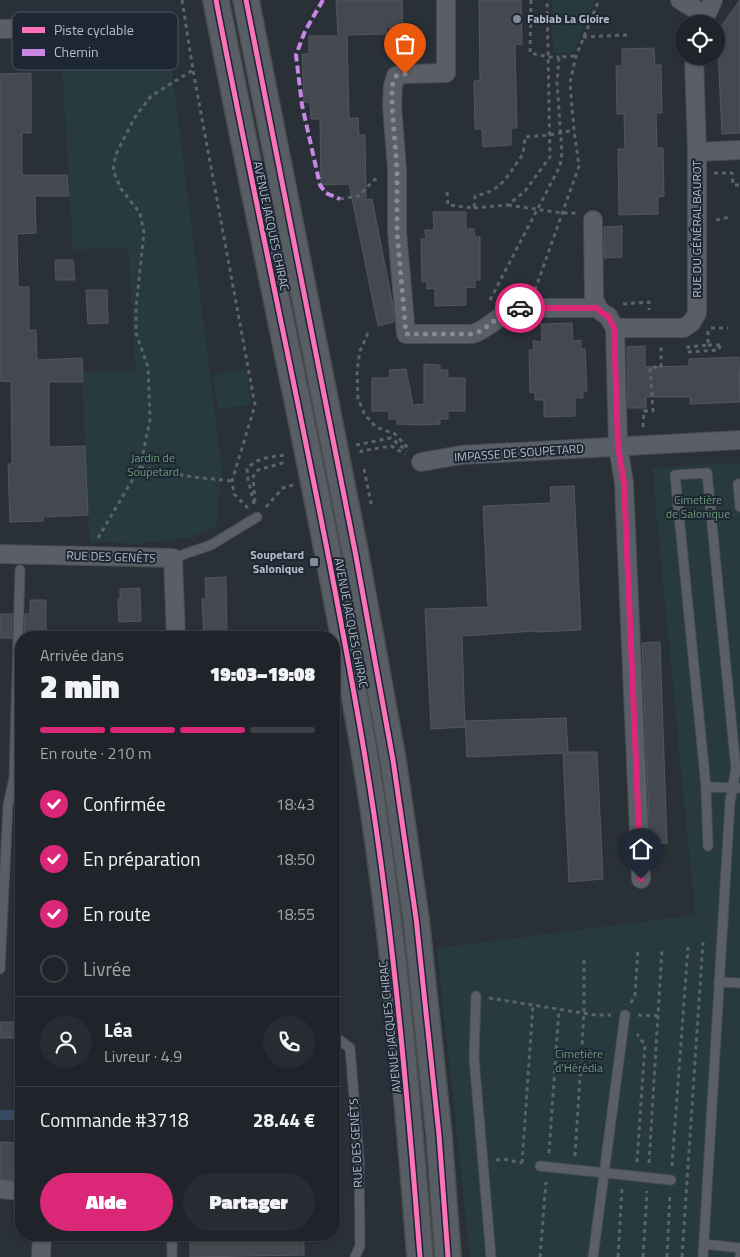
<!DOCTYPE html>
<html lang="fr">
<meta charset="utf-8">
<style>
body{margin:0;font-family:"Titillium Web",sans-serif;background:#282c32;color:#f1f3f6;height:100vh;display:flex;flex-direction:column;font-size:19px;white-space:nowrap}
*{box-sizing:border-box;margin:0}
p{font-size:16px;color:#a2a4a8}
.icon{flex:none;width:28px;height:28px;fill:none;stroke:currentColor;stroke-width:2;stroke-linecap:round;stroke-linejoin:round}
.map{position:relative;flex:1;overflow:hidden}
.side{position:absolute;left:15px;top:631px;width:325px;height:610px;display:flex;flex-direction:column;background:#20242a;border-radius:20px;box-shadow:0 1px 4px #0004,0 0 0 1px #3d4147}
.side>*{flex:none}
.fabs{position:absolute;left:675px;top:15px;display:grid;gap:10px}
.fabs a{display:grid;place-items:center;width:50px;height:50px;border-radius:50%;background:#20242a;box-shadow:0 1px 4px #0004,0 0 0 1px #3d4147;font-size:25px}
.pin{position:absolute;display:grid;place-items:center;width:42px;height:42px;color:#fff;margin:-51px -21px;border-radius:50% 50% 50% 0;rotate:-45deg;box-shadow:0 0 5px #0007}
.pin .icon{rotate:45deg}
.courier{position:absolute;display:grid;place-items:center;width:50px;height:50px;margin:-25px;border:4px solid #db2777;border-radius:50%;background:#fff;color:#222;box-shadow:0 1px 6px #0007}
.head em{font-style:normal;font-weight:800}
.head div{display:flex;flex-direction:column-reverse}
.head{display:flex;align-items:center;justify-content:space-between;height:85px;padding:0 25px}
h1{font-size:32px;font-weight:800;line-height:38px}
.bar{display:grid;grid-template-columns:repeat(4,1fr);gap:8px 5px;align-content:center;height:60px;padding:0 25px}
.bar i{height:6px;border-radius:4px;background:#3d4147}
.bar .current{background:#db2777}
.bar p{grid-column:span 4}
.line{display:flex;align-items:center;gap:12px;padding:0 25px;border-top:1px solid #3d4147}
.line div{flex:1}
.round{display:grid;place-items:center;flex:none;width:52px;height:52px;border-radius:26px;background:#282c32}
ol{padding:0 25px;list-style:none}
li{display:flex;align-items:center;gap:15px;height:55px}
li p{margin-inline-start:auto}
li .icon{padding:5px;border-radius:50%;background:#db2777;color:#fff;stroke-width:4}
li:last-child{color:#a2a4a8}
li i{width:28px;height:28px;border:2px solid #3d4147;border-radius:50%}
.cta{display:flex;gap:10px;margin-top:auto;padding:10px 25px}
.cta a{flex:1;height:58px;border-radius:30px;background:#db2777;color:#fff;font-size:20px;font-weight:800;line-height:58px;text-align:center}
.cta a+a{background:#282c32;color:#f1f3f6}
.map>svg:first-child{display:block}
.green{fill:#273a3e}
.water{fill:#384963}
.building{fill:#444950;stroke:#52575f}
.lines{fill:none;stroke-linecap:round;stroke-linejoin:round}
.service-casing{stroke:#484c53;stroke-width:11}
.minor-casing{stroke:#484c53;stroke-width:20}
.secondary-casing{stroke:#484c53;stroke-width:28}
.path{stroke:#5d636a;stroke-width:3;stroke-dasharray:4 4;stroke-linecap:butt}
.service{stroke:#5a5e66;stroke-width:9}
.minor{stroke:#5a5e66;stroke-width:18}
.secondary{stroke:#595d64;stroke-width:25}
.quiet{stroke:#c787e3;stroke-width:4;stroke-dasharray:8 4;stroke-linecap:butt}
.cycleway-casing{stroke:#1d2633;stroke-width:8}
.cycleway{stroke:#fb73b8;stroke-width:5}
.done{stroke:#848b96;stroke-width:5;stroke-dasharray:0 9}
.route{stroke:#db2777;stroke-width:6}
.poi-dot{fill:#848b96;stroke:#1d2633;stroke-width:2}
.labels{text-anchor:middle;stroke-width:4;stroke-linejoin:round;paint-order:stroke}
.poi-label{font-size:12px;font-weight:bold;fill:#b4bcc9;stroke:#1d2633;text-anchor:start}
.street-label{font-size:12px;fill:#b4bcc9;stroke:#1d2633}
.park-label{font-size:12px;fill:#6b9a76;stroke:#1d2633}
.key{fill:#1d2633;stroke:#4a5360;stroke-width:1}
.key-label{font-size:14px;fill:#b4bcc9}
</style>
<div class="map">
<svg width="740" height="1257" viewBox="0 0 740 1257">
<rect width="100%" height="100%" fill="#2a3038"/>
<g class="green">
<path d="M 552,0 L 595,0 L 573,52 L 553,53 Z"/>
<path d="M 62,62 L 171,62 L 222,469 L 216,526 L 192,537 L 136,544 L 90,541 L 88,515 L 82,372 L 136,372 L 128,247 L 73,250 Z"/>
<path d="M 246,370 L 251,405 L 218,409 L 213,374 Z"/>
<path d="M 740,463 L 740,1257 L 470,1257 L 437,948 L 695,915 L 652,467 Z"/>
</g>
<rect class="water" x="0" y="1110" width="21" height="10"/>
<g class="building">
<path d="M 336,0 L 402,0 L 403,27 L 386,28 L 386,34 L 347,35 L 349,118 L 358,118 L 359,135 L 365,135 L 366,200 L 372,199 L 393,306 L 394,322 L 378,326 L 349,184 L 321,185 L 320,119 L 311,119 L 310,102 L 304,102 L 302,54 L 309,54 L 309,36 L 338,36 Z"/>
<path d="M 479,0 L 521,0 L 522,44 L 515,45 L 517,128 L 511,128 L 511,145 L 483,147 L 482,129 L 475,129 L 474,81 L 480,80 Z"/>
<path d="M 740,0 L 740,133 L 722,134 L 717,32 Z"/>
<path d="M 654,48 L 655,65 L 661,65 L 662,113 L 656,113 L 657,148 L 663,148 L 664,196 L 658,197 L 658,214 L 619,215 L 618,149 L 625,149 L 624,114 L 617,114 L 616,66 L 622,66 L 622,49 Z"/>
<path d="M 31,73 L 31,133 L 22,133 L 22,175 L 67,175 L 69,196 L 35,196 L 36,233 L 17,234 L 18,287 L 29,287 L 29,330 L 36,330 L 37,360 L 82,358 L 83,382 L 49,382 L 49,447 L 85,446 L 88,515 L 43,517 L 43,521 L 10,522 L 8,464 L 12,464 L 11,382 L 0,381 L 0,74 Z"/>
<path d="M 433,212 L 466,212 L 466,229 L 474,229 L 475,237 L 480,237 L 480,280 L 475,280 L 475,288 L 466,287 L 466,305 L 435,306 L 435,288 L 427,289 L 427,281 L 422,282 L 421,239 L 426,239 L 425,230 L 434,230 Z"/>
<path d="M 622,226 L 622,257 L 604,258 L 604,227 Z"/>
<path d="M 55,260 L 73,260 L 75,280 L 56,280 Z"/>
<path d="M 86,290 L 107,290 L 108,323 L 88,324 Z"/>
<path d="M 572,323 L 573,341 L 581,340 L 581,349 L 585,349 L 587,391 L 583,391 L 583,398 L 575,398 L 575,416 L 544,417 L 544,400 L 535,400 L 535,392 L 530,393 L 529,350 L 534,350 L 533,341 L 542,342 L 541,324 Z"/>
<path d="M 645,346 L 645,367 L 689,366 L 689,359 L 739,357 L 740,402 L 690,404 L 690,397 L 646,397 L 646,408 L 628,408 L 627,347 Z"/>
<path d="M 424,364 L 440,365 L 440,370 L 448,370 L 448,378 L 465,378 L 465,411 L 448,411 L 448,419 L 440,419 L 440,424 L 420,425 L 397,424 L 397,419 L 389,419 L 389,411 L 372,411 L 372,378 L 390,378 L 389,370 L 406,369 L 413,405 L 424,404 Z"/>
<path d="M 574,486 L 581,630 L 536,632 L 535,631 L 462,636 L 465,727 L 431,729 L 425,609 L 488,607 L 483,506 L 551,503 L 550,487 Z"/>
<path d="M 226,577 L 227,632 L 224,632 L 224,638 L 204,638 L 202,599 L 206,599 L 205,578 Z"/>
<path d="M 140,588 L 141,621 L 119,622 L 118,599 L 120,599 L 120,589 Z"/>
<path d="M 30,600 L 46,600 L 46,638 L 24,638 L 25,614 L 30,614 Z"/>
<rect x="0" y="614" width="12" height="24"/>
<path d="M 660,642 L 667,843 L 650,843 L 642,643 Z"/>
<path d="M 566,718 L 568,752 L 597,752 L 603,879 L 569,882 L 563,753 L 467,757 L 465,721 Z"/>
<rect x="0" y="1022" width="17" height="16"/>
<path d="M 0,1142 L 16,1143 L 14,1180 L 0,1179 Z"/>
<path d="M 190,1235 L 304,1235 L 304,1255 L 190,1257 Z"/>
</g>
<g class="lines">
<defs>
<g id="service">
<path d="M 740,484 L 738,484 L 740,507"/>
<path d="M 173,558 L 211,545 L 257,517"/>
<path d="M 708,846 L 706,787 L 740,788"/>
<path d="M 0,969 L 8,805 L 14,778 L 20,570"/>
<path d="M 719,982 L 740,983"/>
<path d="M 476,996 L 474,1058 L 491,1257"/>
<path d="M 334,1036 L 350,1048 L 359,1158 L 360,1246 L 355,1257"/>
<path d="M 540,1166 L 671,1180"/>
<path d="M 172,1235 L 172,1257"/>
<path d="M 704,1244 L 740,1248"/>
<path d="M 593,1257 L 625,1015"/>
<path d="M 703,1257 L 730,802 L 736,769 L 707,473 L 675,475 L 706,787"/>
<path d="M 740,1257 L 740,1256"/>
</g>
<g id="minor">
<path d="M 446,0 L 446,73 L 405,74 L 396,76 L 393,86 L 392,106 L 397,169 L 397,231 L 406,334 L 472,334 C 490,329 499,313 518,308 L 597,308"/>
<path d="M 680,0 L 705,15"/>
<path d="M 702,24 L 713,0"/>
<path d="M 0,29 L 120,26"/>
<path d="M 697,152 L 740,150"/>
<path d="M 593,220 L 594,298 C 597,307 599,312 608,316 L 615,328 L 618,446 L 624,483 L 641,879"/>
<path d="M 615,328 L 684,328 L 692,322 L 697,313 L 697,152 L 694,56"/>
<path d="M 421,462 L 461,455 L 740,440"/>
<path d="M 0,554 L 173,558 L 176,638"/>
<path d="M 0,1189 L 21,1191"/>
<path d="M 41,1257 L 42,1235"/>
</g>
<g id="secondary">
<path d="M 216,0 C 262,239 316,477 358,716 C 390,895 406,1076 420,1257"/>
<path d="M 246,0 L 355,551 L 393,760 L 416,918 L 439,1135 L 448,1257"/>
</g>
</defs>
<use href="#service" class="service-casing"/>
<use href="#minor" class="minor-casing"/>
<use href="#secondary" class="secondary-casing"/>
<g class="path">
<path d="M 182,0 L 193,70 L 255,405 L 232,481 L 234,494 L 248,508"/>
<path d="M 531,0 L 530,53 L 549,57 L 559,57"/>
<path d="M 583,37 L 627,35"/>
<path d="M 714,173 L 732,173 L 733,185 L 740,185"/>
<path d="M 447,192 L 448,205 L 474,208 L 475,196 L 487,193 L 499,186 L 508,176 L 523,154 L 525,137 L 550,135 L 574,130"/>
<path d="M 340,199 L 359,196 L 374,180 L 379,178"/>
<path d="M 508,205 L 562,213 L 576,213"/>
<path d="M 474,208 L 508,205 L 525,191 L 550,157 L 547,0"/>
<path d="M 716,220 L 730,217"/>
<path d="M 535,290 L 579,166 L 574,130 L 570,83 L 576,56 L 599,0"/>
<path d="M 490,300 L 560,166 L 562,153 L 557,82 L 559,57 L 576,56"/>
<path d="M 623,304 L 649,302 L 649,310"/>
<path d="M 711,328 L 728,328"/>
<path d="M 708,331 L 708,345 L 688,347 L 687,352 L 719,350 L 720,345"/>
<path d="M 368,333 L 360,351 L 357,371 L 358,399 L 365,415 L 376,427 L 395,434 L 409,449"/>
<path d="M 708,345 L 720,345"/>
<path d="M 643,427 L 644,411 L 653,411 L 650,367 L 661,367 L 661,346"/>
<path d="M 356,445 L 391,438 L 407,451"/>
<path d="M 361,453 L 361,451 L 391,446 L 405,454"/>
<path d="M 140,467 L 193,477 L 232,481"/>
<path d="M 364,469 L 371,503 L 370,505"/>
<path d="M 255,502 L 253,477 L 258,470 L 286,462"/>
<path d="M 254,504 L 248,479 L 247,469 C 257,457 272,457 286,455"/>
<path d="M 266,507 L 283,488 L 293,485"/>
<path d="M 98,538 L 140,467 L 150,420 L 148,367 L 136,333 L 136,308 L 144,233 L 140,213 L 121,189 L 113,170 L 116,154 L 135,117 L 151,96 L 193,70"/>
<path d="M 489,998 L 595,1015 L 611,1015"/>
<path d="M 631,1003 L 635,995 L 638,949"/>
<path d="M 638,1015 L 658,1016"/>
<path d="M 549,1153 L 559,1009"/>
<path d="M 575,1156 L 584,1013 L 584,959"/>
<path d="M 496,1160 L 503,1159 L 522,1163"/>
<path d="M 637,1162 L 645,1045 L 637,1034"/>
<path d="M 522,1163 L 533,1005"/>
<path d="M 649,1163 L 662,949"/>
<path d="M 672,1166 L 688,947"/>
<path d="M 540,1257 L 546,1182"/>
<path d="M 618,1257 L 622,1188"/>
<path d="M 643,1257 L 647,1191"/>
<path d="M 667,1257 L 670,1193"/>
<path d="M 682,1257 L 703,942"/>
</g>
<use href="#service" class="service"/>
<use href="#minor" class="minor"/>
<use href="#secondary" class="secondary"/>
<path class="quiet" d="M 323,0 L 305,31 L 296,55 L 302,105 L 320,185 L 326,193 L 340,199"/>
<defs>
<g id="cycleway">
<path d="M 216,0 C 262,239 316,477 358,716 C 390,895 406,1076 420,1257"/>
<path d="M 246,0 L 355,551 L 393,760 L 416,918 L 439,1135 L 448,1257"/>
</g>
</defs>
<use href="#cycleway" class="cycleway-casing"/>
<use href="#cycleway" class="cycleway"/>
</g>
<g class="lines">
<path class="done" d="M 405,74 L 396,76 L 392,86 L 392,106 L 397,169 L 397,231 L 406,334 L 472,334 C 491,329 500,310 520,308"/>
<path class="route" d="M 520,308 L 597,308 L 602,313 L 608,316 L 614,328 L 618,446 L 624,483 L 641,879"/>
</g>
<g class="poi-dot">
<circle cx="517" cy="19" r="5"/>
<rect x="309" y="557" width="10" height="10" rx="2.5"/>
</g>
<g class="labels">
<g class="poi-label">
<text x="527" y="23">Fablab La Gloire</text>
<text x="304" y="559" text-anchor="end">Soupetard<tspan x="304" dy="14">Salonique</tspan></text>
</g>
<g class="street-label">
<text transform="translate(271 226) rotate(78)" y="4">AVENUE JACQUES CHIRAC</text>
<text transform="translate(697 229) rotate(-90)" y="4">RUE DU GÉNÉRAL BAUROT</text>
<text transform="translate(519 453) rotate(-4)" y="4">IMPASSE DE SOUPETARD</text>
<text transform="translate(111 557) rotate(2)" y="4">RUE DES GENÊTS</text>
<text transform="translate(351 623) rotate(79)" y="4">AVENUE JACQUES CHIRAC</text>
<text transform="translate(390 1027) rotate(-96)" y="4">AVENUE JACQUES CHIRAC</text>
<text transform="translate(356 1143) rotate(-93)" y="4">RUE DES GENÊTS</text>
</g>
<g class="park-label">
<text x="153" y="462">Jardin de<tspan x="153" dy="14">Soupetard</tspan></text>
<text x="698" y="504">Cimetière<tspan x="698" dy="14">de Salonique</tspan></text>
<text x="579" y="1058">Cimetière<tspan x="579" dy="14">d'Hérédia</tspan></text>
</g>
</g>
<rect x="12" y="12" width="166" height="58" rx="8" class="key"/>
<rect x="22" y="27" width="23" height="6" fill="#fb73b8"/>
<rect x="22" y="49" width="23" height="7" fill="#c787e3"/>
<g class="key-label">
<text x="54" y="35">Piste cyclable</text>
<text x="54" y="57">Chemin</text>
</g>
</svg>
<div class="fabs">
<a><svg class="icon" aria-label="locate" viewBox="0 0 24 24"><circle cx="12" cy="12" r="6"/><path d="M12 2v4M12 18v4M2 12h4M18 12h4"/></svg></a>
</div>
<div class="pin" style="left:405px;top:74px;background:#ea580c"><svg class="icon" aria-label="bag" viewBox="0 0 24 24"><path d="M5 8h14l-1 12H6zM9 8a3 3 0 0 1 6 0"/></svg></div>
<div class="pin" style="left:641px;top:879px;background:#1f2937"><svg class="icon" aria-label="home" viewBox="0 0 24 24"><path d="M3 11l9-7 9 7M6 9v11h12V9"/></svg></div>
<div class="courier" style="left:520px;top:308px"><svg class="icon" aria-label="car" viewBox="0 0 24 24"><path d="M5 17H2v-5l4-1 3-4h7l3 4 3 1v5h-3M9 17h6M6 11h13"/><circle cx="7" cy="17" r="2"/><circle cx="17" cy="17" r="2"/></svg></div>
<section class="side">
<div class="head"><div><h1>2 min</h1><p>Arrivée dans</p></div><em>19:03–19:08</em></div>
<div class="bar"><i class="current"></i><i class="current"></i><i class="current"></i><i></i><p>En route · 210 m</p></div>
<ol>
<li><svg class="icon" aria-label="check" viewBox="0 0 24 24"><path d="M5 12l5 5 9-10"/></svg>Confirmée<p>18:43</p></li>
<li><svg class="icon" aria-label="check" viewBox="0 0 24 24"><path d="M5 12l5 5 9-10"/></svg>En préparation<p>18:50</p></li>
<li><svg class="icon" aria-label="check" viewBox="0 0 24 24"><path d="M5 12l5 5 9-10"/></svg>En route<p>18:55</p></li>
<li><i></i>Livrée</li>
</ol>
<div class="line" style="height:90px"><a class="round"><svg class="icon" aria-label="person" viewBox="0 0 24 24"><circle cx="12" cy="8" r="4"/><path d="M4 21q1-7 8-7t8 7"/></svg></a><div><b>Léa</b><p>Livreur · 4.9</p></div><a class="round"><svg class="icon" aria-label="phone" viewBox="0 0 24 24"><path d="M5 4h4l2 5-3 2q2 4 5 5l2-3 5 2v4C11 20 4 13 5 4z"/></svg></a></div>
<div class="line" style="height:65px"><div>Commande #3718</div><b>28.44 €</b></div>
<div class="cta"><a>Aide</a><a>Partager</a></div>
</section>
</div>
